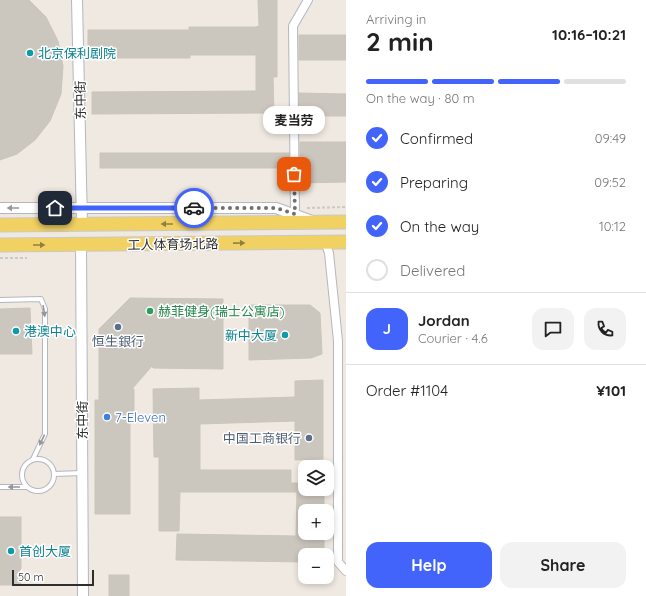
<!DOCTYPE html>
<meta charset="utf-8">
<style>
body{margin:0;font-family:Quicksand,"Noto Sans SC",sans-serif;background:#f2f2f2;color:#222;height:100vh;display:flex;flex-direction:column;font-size:15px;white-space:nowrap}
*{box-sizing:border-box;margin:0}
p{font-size:13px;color:#767676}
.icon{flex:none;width:22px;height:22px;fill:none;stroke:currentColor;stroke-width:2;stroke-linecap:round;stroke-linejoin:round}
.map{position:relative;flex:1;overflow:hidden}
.details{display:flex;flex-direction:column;background:#fff;width:300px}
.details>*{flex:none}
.tools{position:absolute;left:298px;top:460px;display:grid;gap:8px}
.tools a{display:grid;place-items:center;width:36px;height:36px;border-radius:8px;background:#fff;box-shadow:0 2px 6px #0003;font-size:20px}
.scale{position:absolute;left:12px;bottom:10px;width:82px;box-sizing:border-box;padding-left:4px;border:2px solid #2e2e2e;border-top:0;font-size:11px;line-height:14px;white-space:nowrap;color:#2e2e2e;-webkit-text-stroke:3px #fff;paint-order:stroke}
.pin{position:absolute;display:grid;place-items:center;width:34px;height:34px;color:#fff;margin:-17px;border-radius:8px;box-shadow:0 2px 6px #0006}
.courier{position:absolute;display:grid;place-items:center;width:40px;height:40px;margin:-20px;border:3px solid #4264fb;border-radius:50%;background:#fff;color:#222;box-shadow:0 1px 5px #0007}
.bubble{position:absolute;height:28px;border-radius:12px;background:#fff;box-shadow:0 2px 6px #0003;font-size:13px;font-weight:700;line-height:28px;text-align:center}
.head em{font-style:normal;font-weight:700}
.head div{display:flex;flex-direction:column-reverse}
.head{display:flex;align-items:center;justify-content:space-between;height:68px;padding:0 20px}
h1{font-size:26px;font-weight:700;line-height:30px}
.bar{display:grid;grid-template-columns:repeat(4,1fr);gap:6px 4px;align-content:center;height:48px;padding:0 20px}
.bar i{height:5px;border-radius:3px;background:#e0e0e0}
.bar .active{background:#4264fb}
.bar p{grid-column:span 4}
.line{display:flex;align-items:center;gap:10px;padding:0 20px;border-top:1px solid #e0e0e0}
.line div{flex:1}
.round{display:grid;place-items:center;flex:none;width:42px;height:42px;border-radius:12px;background:#f2f2f2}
ol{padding:0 20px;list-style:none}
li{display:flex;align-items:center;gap:12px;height:44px}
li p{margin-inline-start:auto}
li .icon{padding:4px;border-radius:50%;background:#4264fb;color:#fff;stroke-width:4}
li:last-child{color:#767676}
li i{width:22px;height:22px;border:2px solid #e0e0e0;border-radius:50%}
.action{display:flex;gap:8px;margin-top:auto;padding:8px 20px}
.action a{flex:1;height:46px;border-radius:12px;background:#4264fb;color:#fff;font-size:16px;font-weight:700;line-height:46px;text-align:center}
.action a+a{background:#f2f2f2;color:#222}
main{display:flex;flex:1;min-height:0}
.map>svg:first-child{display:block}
.building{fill:#cbc7bf;stroke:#cbc5ba}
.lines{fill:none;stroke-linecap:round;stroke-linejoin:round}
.service-casing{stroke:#b4b7c1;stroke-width:6}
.minor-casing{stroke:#b4b7c1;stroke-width:10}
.tertiary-casing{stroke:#b4b7c1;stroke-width:12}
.primary-casing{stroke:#c9c9c9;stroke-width:15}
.path{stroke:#c9c9c9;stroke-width:2;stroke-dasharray:3 2;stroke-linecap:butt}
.service{stroke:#fff;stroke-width:4}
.minor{stroke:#fff;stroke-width:8}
.tertiary{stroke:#fff;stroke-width:10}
.primary{stroke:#f2d163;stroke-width:13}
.oneway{fill:#969696}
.oneway2{fill:#908048}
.done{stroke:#726f6d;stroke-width:4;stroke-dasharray:0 7.2}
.route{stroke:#4264fb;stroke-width:5}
.culture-dot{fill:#0f9aa8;stroke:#fff;stroke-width:1.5}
.leisure-dot{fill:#2e9e5b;stroke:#fff;stroke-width:1.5}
.service-dot{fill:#5c6f8a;stroke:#fff;stroke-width:1.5}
.shop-dot{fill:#3f7fe0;stroke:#fff;stroke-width:1.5}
.labels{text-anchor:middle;stroke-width:3;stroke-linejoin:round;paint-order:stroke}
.culture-label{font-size:13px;fill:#0d838f;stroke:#fff;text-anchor:start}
.street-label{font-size:13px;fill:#2e2e2e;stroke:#fff}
.leisure-label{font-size:13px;fill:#27864d;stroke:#fff;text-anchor:start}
.service-label{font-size:13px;fill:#4e5e75;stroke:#fff}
.shop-label{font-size:13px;fill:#366cbe;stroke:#fff;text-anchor:start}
</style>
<main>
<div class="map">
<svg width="346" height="596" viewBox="0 0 346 596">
<rect width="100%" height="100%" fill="#efe9e1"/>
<g class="building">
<path d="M 0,0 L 29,0 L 46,17 L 58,41 L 63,66 L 61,94 L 50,121 L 35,140 L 17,154 L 0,160 Z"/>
<path d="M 258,0 L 277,0 L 277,77 L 273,77 L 274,113 L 92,114 L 92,92 L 256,91 L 256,55 L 190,55 L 190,58 L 88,58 L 88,30 L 189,30 L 189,27 L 256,27 L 259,26 Z"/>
<rect x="299" y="35" width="47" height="25"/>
<path d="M 299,93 L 346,94 L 346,116 L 299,116 Z"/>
<path d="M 300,142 L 346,142 L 346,182 L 300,183 Z"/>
<rect x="100" y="153" width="189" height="15"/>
<path d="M 130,298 L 223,299 L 223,369 L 153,368 L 152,366 L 132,389 L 134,389 L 134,416 L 130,417 L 130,514 L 95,514 L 95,400 L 99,400 L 99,329 Z"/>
<path d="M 249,305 L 310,305 L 320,313 L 322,354 L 311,358 L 249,360 Z"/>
<path d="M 30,308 L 32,354 L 0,354 L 0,309 Z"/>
<path d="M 323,380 L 323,459 L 295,460 L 295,421 L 200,424 L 200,470 L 291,470 L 291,483 L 305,483 L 305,489 L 324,489 L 324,511 L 305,511 L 305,533 L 324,533 L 324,555 L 305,555 L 305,562 L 176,560 L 177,534 L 296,536 L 297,492 L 180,492 L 179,531 L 159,531 L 159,457 L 154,457 L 153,389 L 199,388 L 199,400 L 295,397 L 295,381 Z"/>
<rect x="0" y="517" width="21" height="68"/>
<rect x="109" y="575" width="20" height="21"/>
</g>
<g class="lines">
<defs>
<g id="service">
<path d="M 0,300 L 41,299 L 45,309 L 45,434 L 33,459"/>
<circle cx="38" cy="475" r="16"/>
<path d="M 54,474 L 82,473"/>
<path d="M 0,487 L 27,487"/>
</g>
<g id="minor">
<path d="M 295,214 L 293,26 L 308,0"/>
<path d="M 325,242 L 329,253 L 338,341 L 338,562 L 346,571"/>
</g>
<g id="tertiary">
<path d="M 77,0 L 82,224"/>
<path d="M 0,208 L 276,208 L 312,221"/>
<path d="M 81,245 L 83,596"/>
</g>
<g id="primary">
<path d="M 0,225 L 346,222"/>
<path d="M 0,245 L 346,242"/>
</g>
</defs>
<use href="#service" class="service-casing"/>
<use href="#minor" class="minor-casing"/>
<use href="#tertiary" class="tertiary-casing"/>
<use href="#primary" class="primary-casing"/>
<g class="path">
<path d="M 307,208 L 346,207"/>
<path d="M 0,258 L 27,258"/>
</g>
<use href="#service" class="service"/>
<use href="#minor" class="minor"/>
<use href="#tertiary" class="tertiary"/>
<use href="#primary" class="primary"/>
</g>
<defs><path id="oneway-solid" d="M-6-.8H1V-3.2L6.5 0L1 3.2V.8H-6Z"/></defs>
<g class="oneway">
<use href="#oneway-solid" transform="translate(13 208) rotate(180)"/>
<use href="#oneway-solid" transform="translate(44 311) rotate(81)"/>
<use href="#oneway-solid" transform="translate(42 440) rotate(115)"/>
<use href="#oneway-solid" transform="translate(14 487) rotate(180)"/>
</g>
<g class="oneway2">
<use href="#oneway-solid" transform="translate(167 224) rotate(180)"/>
<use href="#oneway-solid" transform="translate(239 243) rotate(-1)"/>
<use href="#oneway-solid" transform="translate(39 245)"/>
</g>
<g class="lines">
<path class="done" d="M 194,208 L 276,208 L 295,214 L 294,174"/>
<path class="route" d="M 55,208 L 194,208"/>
</g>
<g class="culture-dot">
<circle cx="30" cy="53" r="4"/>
<circle cx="16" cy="331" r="4"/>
<circle cx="285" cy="335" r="4"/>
<circle cx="11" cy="551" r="4"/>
</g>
<circle class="leisure-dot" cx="150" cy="311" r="4"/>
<g class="service-dot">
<circle cx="118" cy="327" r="4"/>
<circle cx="309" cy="438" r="4"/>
</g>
<circle class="shop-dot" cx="107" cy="417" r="4"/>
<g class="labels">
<g class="culture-label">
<text x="38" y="58">北京保利剧院</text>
<text x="24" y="336">港澳中心</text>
<text x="277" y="340" text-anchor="end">新中大厦</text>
<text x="19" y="556">首创大厦</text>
</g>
<g class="street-label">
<text transform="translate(80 100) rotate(-91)" y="5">东中街</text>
<text transform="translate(173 244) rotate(-1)" y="5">工人体育场北路</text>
<text transform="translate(82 420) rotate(-90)" y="5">东中街</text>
</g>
<g class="leisure-label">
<text x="158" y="316">赫菲健身(瑞士公寓店)</text>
</g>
<g class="service-label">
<text x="118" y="346">恒生銀行</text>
<text x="301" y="443" text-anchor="end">中国工商银行</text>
</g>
<g class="shop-label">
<text x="115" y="422">7-Eleven</text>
</g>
</g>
</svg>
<div class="tools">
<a><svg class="icon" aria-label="layers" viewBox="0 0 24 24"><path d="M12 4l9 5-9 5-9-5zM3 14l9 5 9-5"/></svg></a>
<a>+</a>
<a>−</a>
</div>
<div class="scale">50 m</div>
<div class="pin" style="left:294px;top:174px;background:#ea580c"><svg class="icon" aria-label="bag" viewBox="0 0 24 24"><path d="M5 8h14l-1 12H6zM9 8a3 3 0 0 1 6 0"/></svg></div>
<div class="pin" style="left:55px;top:208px;background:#1f2937"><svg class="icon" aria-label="home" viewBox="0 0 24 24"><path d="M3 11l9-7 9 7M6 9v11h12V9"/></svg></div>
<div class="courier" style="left:194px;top:208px"><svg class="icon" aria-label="car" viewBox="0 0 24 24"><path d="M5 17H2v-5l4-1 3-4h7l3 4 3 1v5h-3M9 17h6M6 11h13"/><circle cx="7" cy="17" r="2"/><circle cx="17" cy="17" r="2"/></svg></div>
<div class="bubble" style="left:263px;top:106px;width:62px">麦当劳</div>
</div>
<section class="details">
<div class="head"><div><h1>2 min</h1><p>Arriving in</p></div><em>10:16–10:21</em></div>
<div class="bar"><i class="active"></i><i class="active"></i><i class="active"></i><i></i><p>On the way · 80 m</p></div>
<ol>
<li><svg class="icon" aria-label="check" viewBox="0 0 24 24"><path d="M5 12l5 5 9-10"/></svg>Confirmed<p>09:49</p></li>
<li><svg class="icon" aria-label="check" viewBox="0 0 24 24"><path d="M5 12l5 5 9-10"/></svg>Preparing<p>09:52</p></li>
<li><svg class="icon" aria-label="check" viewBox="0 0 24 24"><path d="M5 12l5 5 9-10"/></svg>On the way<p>10:12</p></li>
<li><i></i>Delivered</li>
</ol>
<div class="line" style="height:72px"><b class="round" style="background:#4264fb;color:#fff">J</b><div><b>Jordan</b><p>Courier · 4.6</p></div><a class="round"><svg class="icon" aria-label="chat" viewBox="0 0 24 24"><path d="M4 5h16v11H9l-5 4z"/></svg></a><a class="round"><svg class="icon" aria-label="phone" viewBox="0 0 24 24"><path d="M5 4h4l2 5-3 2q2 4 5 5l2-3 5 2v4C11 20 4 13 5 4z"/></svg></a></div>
<div class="line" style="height:52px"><div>Order #1104</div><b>¥101</b></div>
<div class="action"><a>Help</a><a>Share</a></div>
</section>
</main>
